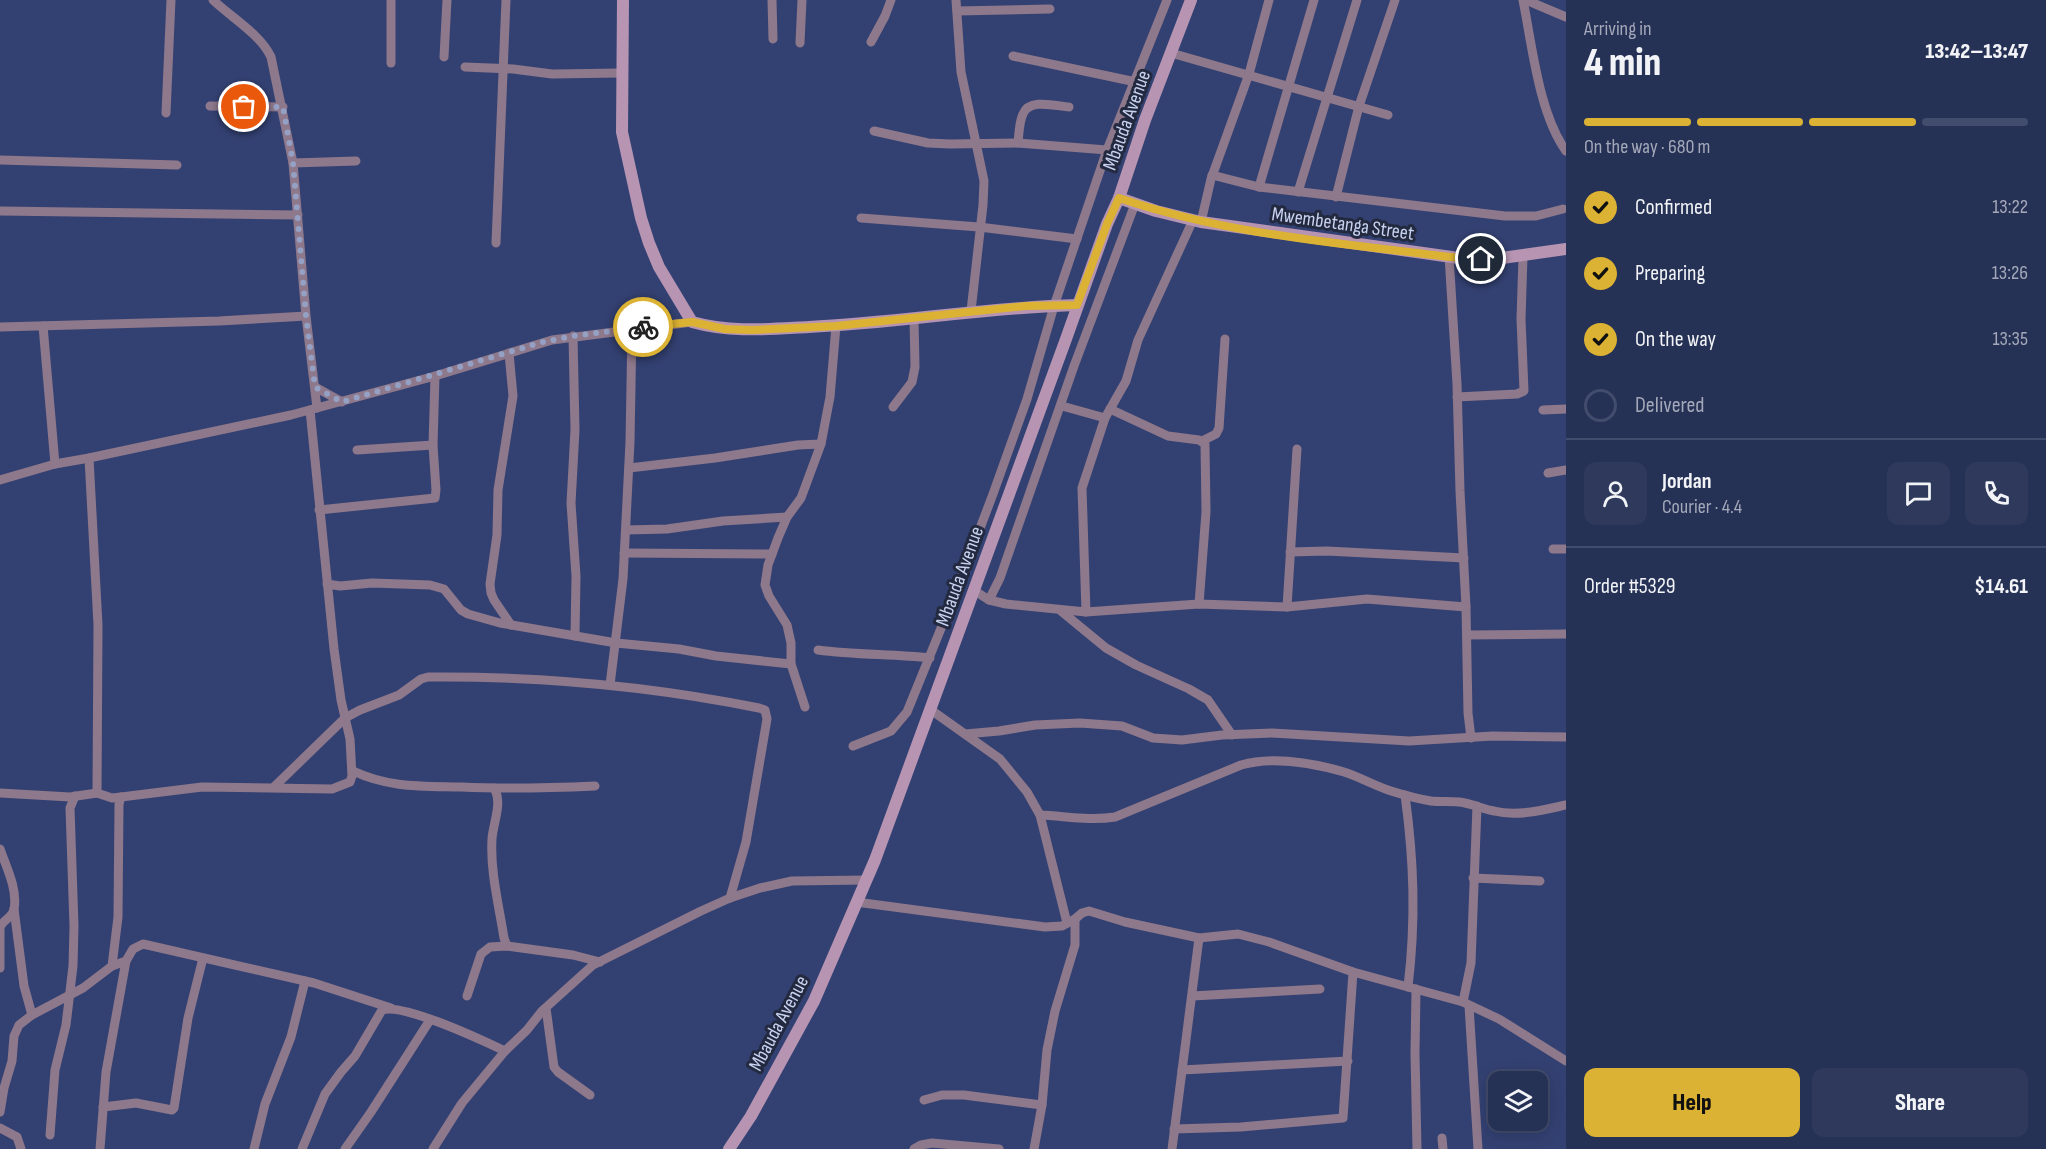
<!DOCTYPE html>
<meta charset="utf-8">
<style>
body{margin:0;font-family:"Sofia Sans Condensed",sans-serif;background:#2e395c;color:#f1f3f6;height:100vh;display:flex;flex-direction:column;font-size:22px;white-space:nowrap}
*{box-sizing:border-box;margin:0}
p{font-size:20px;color:#a4a9b9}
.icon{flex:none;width:33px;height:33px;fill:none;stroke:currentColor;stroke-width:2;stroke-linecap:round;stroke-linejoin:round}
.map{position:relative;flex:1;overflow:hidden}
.drawer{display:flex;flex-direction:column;background:#263156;width:480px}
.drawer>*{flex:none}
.tools{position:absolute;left:1488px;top:1071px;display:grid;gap:12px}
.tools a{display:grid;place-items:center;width:60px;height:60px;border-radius:12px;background:#263156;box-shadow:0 3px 15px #0003,0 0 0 2px #424c6c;font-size:30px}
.pin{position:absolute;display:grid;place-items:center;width:51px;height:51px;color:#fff;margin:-26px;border:3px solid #fff;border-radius:50%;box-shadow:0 2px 6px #0007}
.courier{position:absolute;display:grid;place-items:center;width:60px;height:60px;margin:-30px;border:4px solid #dbb233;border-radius:50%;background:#fff;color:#222;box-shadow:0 2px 8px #0007}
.summary em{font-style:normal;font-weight:800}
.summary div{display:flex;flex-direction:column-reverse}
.summary{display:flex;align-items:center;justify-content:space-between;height:102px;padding:0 18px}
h1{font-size:39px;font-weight:800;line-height:45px}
.bar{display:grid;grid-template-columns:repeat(4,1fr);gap:9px 6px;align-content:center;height:72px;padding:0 18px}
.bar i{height:8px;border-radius:4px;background:#424c6c}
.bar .active{background:#dbb233}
.bar p{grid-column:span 4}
.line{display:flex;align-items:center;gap:15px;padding:0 18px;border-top:2px solid #424c6c}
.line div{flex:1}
.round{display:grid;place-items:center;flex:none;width:63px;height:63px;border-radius:12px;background:#2e395c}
ol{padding:0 18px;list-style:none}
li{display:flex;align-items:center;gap:18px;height:66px}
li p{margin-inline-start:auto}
li .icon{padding:6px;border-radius:50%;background:#dbb233;color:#111;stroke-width:4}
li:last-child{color:#a4a9b9}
li i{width:33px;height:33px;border:3px solid #424c6c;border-radius:50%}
.primary-button{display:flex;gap:12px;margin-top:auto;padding:12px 18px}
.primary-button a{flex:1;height:69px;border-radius:12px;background:#dbb233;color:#111;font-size:24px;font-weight:800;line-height:69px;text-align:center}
.primary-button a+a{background:#2e395c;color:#f1f3f6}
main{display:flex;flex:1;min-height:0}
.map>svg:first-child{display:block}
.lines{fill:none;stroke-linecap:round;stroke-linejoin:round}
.street{stroke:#8e788b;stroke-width:9}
.secondary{stroke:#b694b2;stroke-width:12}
.done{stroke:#94a0c4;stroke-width:6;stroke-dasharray:0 10.8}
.route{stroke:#dbb233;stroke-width:8}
.labels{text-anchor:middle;stroke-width:6;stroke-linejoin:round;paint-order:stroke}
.street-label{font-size:20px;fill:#c8d3f0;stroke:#232a40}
</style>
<main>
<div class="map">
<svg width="1566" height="1149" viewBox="0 0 1566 1149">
<rect width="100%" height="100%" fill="#334172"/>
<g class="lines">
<g class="street">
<path d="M 213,0 C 232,18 260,34 271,57 L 293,163 L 306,316 L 317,408"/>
<path d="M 391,0 L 391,63"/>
<path d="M 772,0 L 773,39"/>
<path d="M 956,0 L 961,72 L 984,181 L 983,205 L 971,311"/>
<path d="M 1523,0 C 1532,45 1539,114 1566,151"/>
<path d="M 1526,0 L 1566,17"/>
<path d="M 957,11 L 1050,9"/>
<path d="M 871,42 L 885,16 L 891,0"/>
<path d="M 800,43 L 802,0"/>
<path d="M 1171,53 L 1388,115"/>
<path d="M 1013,56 L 1136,82"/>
<path d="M 444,57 L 447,0"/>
<path d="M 465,67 L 513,69 L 552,74 L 621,73"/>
<path d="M 210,106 L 283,107"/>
<path d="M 166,113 L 171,0"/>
<path d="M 874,131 L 928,143 L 950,144 L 1018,143 L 1107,150"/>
<path d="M 1018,143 C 1019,134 1019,122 1023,114 C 1029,98 1056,106 1069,107"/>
<path d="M 0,160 L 177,165"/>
<path d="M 293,163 L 356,161"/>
<path d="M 1212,175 L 1259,187 L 1505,216 L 1536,216 L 1563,209"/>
<path d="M 1259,187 L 1314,0"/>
<path d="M 1298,192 L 1357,0"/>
<path d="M 1336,197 L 1359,106 L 1395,0"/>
<path d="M 0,211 L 298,215"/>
<path d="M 861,218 L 979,227 L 1077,239"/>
<path d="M 1201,222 L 1211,179 L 1249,74 L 1269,0"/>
<path d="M 496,243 L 506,0"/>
<path d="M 1449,256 L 1457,384 L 1460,491 L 1466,607 L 1468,713 L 1471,738"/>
<path d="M 43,326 L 55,464"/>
<path d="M 0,327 L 219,321 L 306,316"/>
<path d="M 573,336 L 575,430 L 571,503 L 576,576 L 575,636"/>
<path d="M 509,353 L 513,396 L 498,490 L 497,535 L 490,584 L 491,593 L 494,600 L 511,625"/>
<path d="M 315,387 L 342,402"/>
<path d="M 1457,397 L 1517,394 L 1524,391 L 1521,319 L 1523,256"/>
<path d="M 1062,406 L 1105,418"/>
<path d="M 893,407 L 912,382 L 915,367 L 914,318"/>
<path d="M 1110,409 L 1168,436 L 1199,440 L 1205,444 L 1206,512 L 1199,604"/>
<path d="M 1543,410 L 1566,409"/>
<path d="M 1202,441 L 1216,434 L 1219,428 L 1225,339"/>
<path d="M 357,450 L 433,445"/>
<path d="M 89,458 L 98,625 L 97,793"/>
<path d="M 629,468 L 715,458 L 798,445 L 821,444"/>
<path d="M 1548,473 L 1566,470"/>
<path d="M 0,480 L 55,464 L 89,458 L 291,415 L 435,376 L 552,340 L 692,322"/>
<path d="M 319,510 L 435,498 L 436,490 L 433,445 L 435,376"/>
<path d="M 626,530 L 667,529 L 723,521 L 787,517"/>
<path d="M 1553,549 L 1566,549"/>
<path d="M 1290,552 L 1327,551 L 1464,558"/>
<path d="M 624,553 L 772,554"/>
<path d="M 327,584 L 340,586 L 372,583 L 430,585 L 444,589 L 461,610 L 468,614 L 500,623 L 616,643 L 679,649 L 716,656 L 791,664"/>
<path d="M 975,591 L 989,600 L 1006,604 L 1086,612 L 1199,604 L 1287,607 L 1367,599 L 1466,607"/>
<path d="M 989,600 L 1000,578 L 1074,366 L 1135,204"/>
<path d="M 1287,607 L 1297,449"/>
<path d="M 1061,611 L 1106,648 L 1136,665 L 1189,689 L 1208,700 L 1232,735"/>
<path d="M 1086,612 L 1082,488 L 1105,418 L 1126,381 L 1138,340 L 1193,220"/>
<path d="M 1467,635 L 1566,634"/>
<path d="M 818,650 C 855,655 893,654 930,658"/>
<path d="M 610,685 L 623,579 L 630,442 L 632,329"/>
<path d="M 805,707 L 791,664 L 791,643 L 787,625 L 769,596 L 765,585 L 768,565 L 778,538 L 787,517 L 801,498 L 821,444 L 830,397 L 836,326"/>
<path d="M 931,710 L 1000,759 L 1027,792 L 1040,815 L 1067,923"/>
<path d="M 965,734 L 999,731 L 1035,725 L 1080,723 L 1122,726 L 1153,738 L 1182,740 L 1222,735 L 1272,733 L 1409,741 L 1493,736 L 1566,737"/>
<path d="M 853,746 L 891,731 L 907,712 L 957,589 L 993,494 L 1027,399 L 1054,306 L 1107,150 L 1167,0"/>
<path d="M 353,771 C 389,788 422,786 461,787 C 506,789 550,788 595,786"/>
<path d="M 274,787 L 345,718 L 360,710 L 399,695 L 421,679 L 428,677 C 539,676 650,686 759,708 L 765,710 L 767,719 L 746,842 L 730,898"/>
<path d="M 494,788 C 503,803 493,823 492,839 C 490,871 499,906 504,938 L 507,946"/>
<path d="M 0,793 L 70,797 L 97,793 L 112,798 L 121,797"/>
<path d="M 1405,795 C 1414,861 1416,920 1408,987"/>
<path d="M 1040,815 C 1065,816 1090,821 1115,817 L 1241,765 C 1273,756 1313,763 1344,772 C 1360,777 1375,786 1391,791 C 1404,795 1418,799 1431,801 C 1440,802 1449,801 1459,802 C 1471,803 1482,809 1494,811 C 1517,817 1543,810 1566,805"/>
<path d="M 0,849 C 6,866 18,890 14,909 C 13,917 3,920 0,927"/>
<path d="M 1473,878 L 1540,881"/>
<path d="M 856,902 L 1045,927 L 1062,926 L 1075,919 L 1082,913 L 1089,911 L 1125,922 L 1199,938 L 1238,934 L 1269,942 L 1353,972 L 1463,1002 L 1499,1019 L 1566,1061"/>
<path d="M 14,909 L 24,986 L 32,1015"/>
<path d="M 0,929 L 0,968"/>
<path d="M 112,966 L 126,961 L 133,949 L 143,944 L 314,983 L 391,1008"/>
<path d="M 1416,989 L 1415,1054 L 1417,1149"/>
<path d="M 467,996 L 481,954 L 490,947 L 507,946 L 573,955 L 600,962"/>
<path d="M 1192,996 L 1320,989"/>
<path d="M 1463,1002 L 1471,963 L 1477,806"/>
<path d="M 1469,1006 L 1478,1149"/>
<path d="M 546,1008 L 554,1067 L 558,1072 L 590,1095"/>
<path d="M 1182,1070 L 1348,1061"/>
<path d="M 924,1100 L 942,1095 L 964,1095 L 1042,1105"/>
<path d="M 103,1107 L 136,1103 L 172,1110 L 174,1108 L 188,1018 L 203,958"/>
<path d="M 0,1112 L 4,1088 L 12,1061 L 14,1036 L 19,1025 L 32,1015 L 83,988 L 112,966 L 118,917 L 119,804 L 121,797 L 202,787 L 332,789 L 350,782 L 352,776 L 350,739 L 341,700 L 334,649 L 310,410"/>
<path d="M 0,1128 L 17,1137 L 21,1149"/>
<path d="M 1174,1129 L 1241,1127 L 1343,1118 L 1353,972"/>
<path d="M 50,1135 L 55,1070 L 66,1025 L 73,966 L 74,926 L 70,808 L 75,796"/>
<path d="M 1442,1138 L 1443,1149"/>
<path d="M 100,1149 L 106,1072 L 126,961"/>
<path d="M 254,1149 L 265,1104 L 291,1037 L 305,981"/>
<path d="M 302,1149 L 325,1094 L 341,1072 L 355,1056 L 382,1010 C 403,1003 482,1040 505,1051"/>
<path d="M 345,1149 L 371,1112 L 430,1020"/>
<path d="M 433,1149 L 462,1103 L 505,1051 L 527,1030 L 542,1011 L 593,965 L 701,911 L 730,898 L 760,888 L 792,881 L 866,880"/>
<path d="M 914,1149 L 921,1145 L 932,1143 L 999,1149"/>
<path d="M 1034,1149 L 1042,1105 L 1047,1050 L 1055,1011 L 1075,945 L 1075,919"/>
<path d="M 1172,1149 L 1199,938"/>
</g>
<g class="secondary">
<path d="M 623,0 L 622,132 L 641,218 L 649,243 L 659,267 L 692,322 C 731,333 769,329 809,327 C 899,323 987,307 1077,305"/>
<path d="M 1119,198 L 1156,211 L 1201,222 L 1466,259 L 1495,259 L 1566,249"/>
<path d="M 729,1149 L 751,1116 L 814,1001 L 875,860 L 1066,339 L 1107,224 L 1119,198 L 1145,120 L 1191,0"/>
</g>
</g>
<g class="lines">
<path class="done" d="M 244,107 L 283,107 L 293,163 L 306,316 L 315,387 L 342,402 L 543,342 L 573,336 L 643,327"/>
<path class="route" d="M 643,327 L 692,322 L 725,329 L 752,330 L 836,326 L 1026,306 L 1077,305 L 1107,224 L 1119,198 C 1230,236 1350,244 1466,259 L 1481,259"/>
</g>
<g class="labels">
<g class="street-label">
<text transform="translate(1126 120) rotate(-70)" y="7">Mbauda Avenue</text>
<text transform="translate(1343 223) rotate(8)" y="7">Mwembetanga Street</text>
<text transform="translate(959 576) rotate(-70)" y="7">Mbauda Avenue</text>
<text transform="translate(778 1023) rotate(-62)" y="7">Mbauda Avenue</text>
</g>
</g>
</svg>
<div class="tools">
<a><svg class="icon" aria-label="layers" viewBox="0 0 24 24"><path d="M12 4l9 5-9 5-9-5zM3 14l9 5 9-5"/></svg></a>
</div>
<div class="pin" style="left:244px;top:107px;background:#ea580c"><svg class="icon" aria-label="bag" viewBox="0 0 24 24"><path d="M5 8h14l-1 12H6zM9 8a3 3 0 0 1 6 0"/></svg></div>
<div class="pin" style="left:1481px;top:259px;background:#1f2937"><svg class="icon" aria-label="home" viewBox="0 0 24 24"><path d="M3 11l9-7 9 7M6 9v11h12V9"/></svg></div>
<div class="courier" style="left:643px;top:327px"><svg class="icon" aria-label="bike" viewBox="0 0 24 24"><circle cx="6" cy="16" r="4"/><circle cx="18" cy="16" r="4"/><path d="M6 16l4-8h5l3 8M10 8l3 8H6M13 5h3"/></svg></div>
</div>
<section class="drawer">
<div class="summary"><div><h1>4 min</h1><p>Arriving in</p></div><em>13:42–13:47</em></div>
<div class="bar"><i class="active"></i><i class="active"></i><i class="active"></i><i></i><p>On the way · 680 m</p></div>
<ol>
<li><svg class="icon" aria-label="check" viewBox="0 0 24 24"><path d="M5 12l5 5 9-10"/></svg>Confirmed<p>13:22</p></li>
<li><svg class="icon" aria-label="check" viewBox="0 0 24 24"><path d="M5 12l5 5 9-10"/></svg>Preparing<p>13:26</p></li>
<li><svg class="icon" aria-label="check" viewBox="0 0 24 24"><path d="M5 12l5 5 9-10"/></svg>On the way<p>13:35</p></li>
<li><i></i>Delivered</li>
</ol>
<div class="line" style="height:108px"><a class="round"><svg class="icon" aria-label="person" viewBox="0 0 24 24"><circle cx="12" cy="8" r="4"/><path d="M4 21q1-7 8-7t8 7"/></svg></a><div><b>Jordan</b><p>Courier · 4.4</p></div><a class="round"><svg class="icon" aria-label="chat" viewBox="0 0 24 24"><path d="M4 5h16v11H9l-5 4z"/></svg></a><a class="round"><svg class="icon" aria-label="phone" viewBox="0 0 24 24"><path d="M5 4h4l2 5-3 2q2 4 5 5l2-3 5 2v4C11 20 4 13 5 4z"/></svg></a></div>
<div class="line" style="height:78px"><div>Order #5329</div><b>$14.61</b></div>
<div class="primary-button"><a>Help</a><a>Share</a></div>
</section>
</main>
